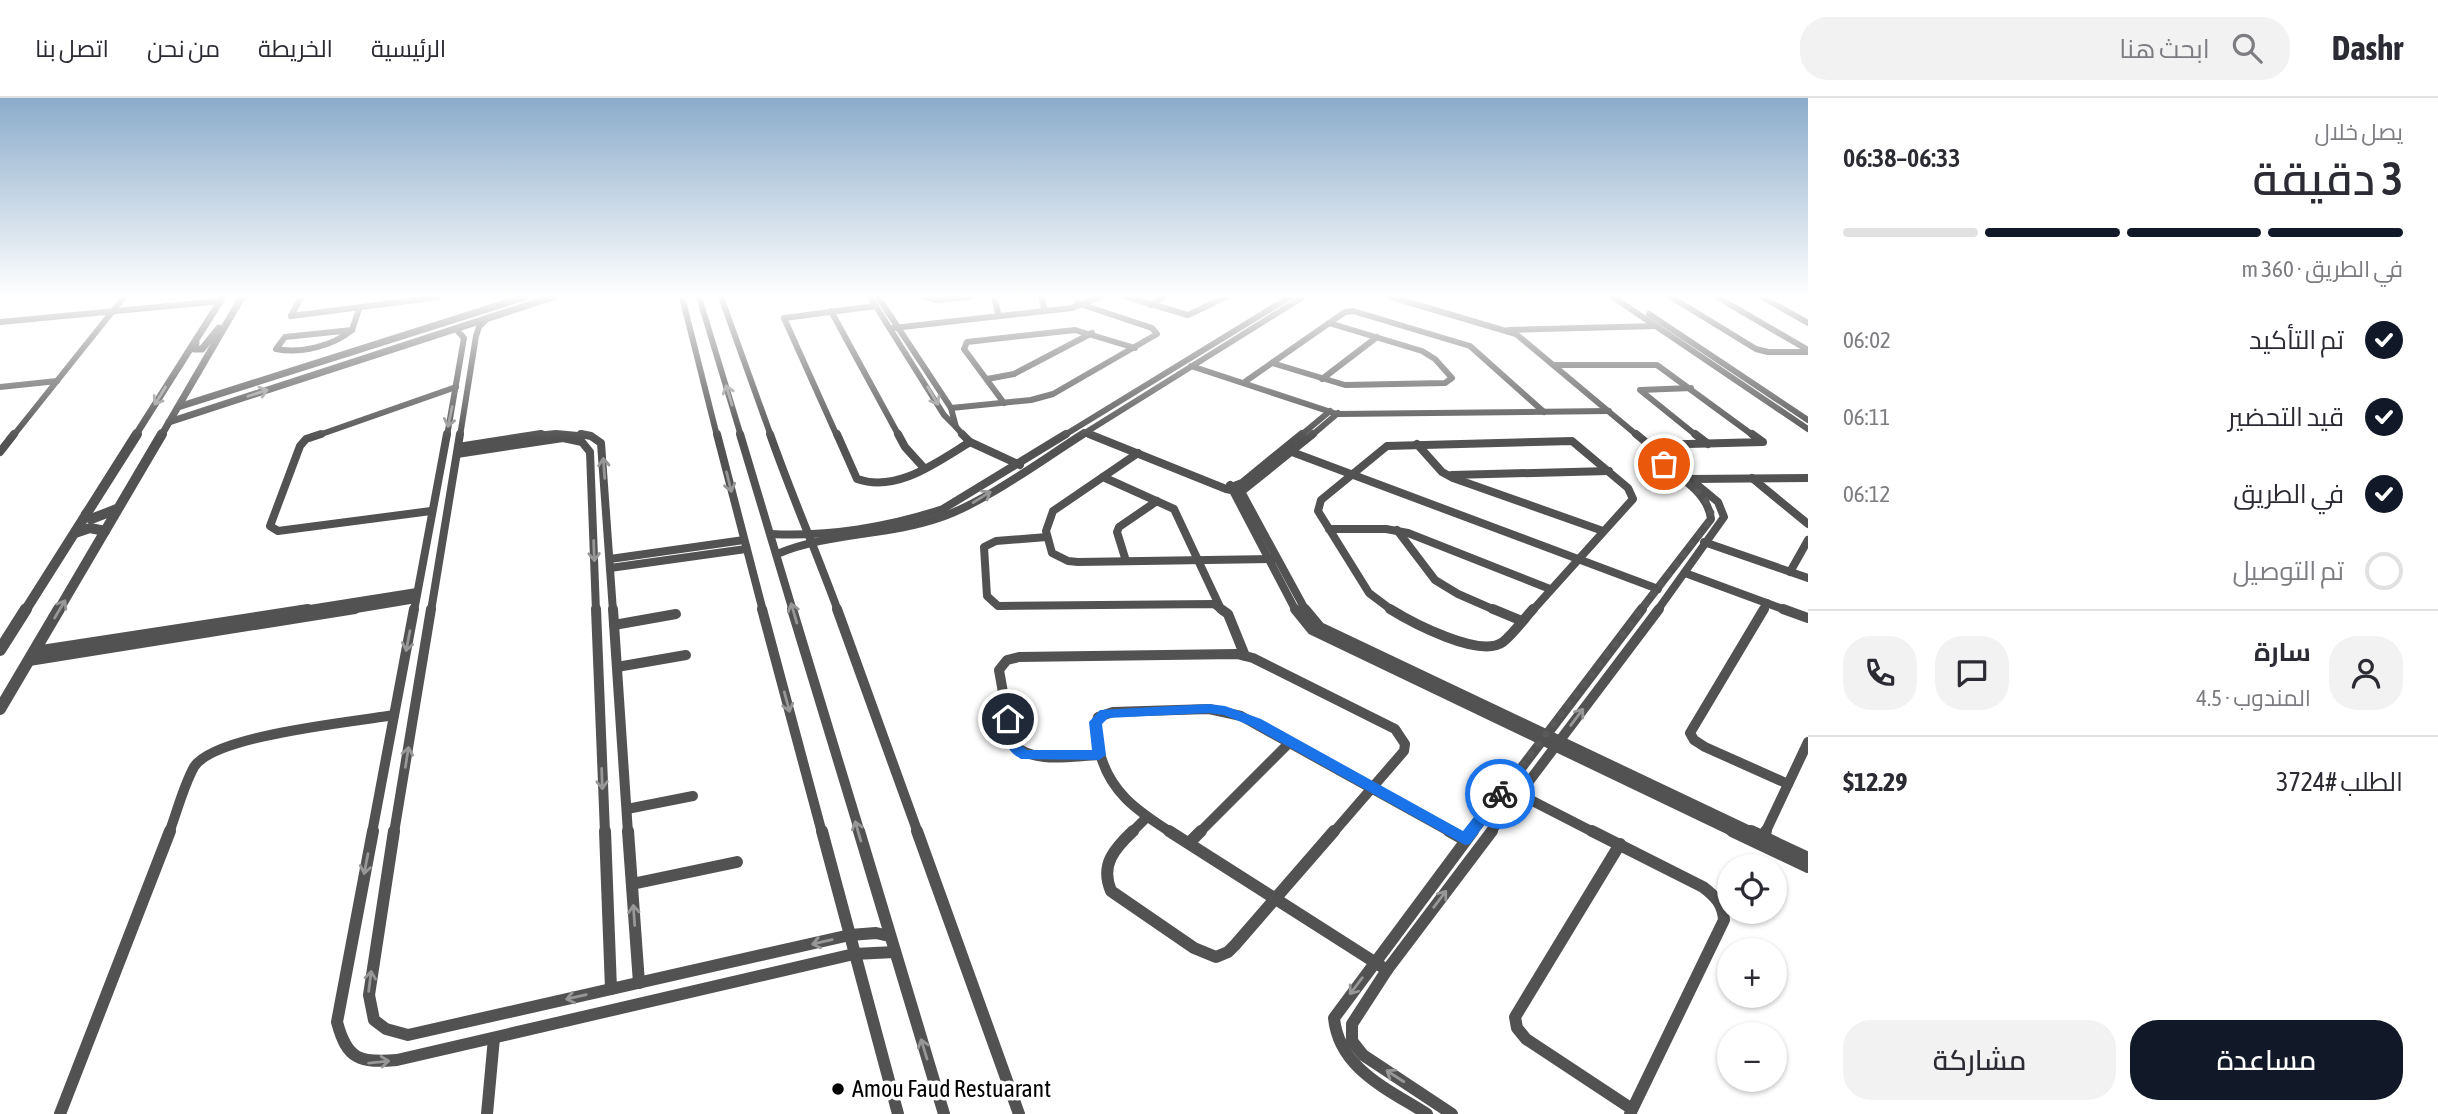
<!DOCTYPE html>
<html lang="ar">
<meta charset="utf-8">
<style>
body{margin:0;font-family:"Asap Condensed",Cairo,sans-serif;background:#f2f2f3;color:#2b2b33;direction:rtl;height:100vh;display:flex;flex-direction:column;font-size:26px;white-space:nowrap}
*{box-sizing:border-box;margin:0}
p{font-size:23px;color:#7c7c81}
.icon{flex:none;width:38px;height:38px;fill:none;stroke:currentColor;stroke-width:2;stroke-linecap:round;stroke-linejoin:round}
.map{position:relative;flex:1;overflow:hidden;direction:ltr}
.side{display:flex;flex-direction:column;background:#fff;width:630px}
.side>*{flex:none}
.controls{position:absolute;left:1717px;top:756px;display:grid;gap:14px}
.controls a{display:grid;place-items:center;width:70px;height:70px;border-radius:50%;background:#fff;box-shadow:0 2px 5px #0004;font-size:35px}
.pin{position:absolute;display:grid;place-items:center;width:60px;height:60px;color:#fff;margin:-30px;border:4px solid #fff;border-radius:50%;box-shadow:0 2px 7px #0007}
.courier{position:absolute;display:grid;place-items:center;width:70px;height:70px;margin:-35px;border:5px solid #1a73e8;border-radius:50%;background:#fff;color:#222;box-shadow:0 2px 9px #0007}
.headline em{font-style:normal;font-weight:600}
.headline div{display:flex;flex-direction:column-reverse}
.headline{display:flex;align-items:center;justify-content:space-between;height:119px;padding:0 35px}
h1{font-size:46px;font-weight:600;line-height:52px}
.bar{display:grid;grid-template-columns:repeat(4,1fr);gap:10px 7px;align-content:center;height:84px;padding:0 35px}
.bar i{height:9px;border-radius:5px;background:#e1e1e2}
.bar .active{background:#111827}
.bar p{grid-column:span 4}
.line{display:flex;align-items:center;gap:18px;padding:0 35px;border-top:2px solid #e1e1e2}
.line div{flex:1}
.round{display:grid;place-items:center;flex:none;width:74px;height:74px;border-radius:28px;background:#f2f2f3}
ol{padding:0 35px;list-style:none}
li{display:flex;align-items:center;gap:21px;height:77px}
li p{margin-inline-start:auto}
li .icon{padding:7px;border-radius:50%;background:#111827;color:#fff;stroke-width:4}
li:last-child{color:#7c7c81}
li i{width:38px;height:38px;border:4px solid #e1e1e2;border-radius:50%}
.action{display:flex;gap:14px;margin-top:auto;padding:14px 35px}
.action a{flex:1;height:80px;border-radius:28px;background:#111827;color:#fff;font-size:28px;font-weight:600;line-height:80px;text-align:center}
.action a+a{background:#f2f2f3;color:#2b2b33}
header{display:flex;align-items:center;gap:42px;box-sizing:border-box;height:98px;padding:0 35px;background:#fff;border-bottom:2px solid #e1e1e2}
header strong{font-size:33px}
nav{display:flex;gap:38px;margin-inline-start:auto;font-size:24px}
.search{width:490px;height:63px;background:#f2f2f3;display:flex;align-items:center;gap:18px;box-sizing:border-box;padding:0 24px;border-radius:28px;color:#7c7c81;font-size:26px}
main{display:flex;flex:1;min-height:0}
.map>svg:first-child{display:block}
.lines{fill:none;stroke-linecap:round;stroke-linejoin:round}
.minor-far3{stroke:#525252;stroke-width:6}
.minor-far2{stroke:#525252;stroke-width:8}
.minor-far1{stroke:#525252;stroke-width:10}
.minor{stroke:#525252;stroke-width:12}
.tertiary-far2{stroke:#525252;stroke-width:7}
.tertiary-far1{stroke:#525252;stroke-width:10}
.tertiary{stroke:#525252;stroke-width:12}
.oneway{stroke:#979797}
.route{fill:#1a73e8}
.done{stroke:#595959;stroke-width:7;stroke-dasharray:0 12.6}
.poi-dot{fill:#000;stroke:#fff;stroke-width:2.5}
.labels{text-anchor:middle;stroke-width:7;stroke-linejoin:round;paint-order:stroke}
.near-poi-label{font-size:24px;fill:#000;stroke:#fff;text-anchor:start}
</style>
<header>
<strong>Dashr</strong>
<div class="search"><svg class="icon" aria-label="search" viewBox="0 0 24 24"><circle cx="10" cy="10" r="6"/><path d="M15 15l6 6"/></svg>ابحث هنا</div>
<nav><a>الرئيسية</a><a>الخريطة</a><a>من نحن</a><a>اتصل بنا</a></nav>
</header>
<main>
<section class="side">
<div class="headline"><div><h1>3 دقيقة</h1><p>يصل خلال</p></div><em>06:33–06:38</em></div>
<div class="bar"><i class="active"></i><i class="active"></i><i class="active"></i><i></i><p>في الطريق · 360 m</p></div>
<ol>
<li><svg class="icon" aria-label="check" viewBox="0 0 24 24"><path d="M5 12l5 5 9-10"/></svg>تم التأكيد<p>06:02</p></li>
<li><svg class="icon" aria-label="check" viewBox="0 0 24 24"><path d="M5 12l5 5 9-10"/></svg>قيد التحضير<p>06:11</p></li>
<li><svg class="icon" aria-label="check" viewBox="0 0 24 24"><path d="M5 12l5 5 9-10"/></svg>في الطريق<p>06:12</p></li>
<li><i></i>تم التوصيل</li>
</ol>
<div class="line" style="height:126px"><a class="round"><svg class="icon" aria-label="person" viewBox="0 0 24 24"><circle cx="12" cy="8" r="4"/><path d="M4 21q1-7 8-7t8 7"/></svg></a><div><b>سارة</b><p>المندوب · 4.5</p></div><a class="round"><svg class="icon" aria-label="chat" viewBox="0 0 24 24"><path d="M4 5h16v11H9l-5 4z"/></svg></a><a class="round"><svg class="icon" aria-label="phone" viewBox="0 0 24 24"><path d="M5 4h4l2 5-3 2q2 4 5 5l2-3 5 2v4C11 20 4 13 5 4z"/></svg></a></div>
<div class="line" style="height:91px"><div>الطلب #3724</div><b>$12.29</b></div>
<div class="action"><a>مساعدة</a><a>مشاركة</a></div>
</section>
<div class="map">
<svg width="1808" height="1016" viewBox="0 0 1808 1016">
<rect width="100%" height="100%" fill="#fff"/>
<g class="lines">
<g class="minor-far3">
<path d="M 682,199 L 717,338"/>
<path d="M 699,199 L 741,338"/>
<path d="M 721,199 L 771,338"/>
<path d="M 870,199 L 944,317 L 956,329 L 951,310 L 878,199"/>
<path d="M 925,199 L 937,202 L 970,199"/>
<path d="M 994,199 L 998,215"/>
<path d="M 1041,199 L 1044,210"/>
<path d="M 1127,199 L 1188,217 L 1226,199"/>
<path d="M 1391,199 L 1516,236 L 1638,338"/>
<path d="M 1613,199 L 1808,331"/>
<path d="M 1671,199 L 1756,251 L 1768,254 L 1808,254"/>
<path d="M 1717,199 L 1808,252"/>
<path d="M 1762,199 L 1808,225"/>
<path d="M 1150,207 L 1164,199"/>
<path d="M 831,213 L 899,338"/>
<path d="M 1649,216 L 1808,322"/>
<path d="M 291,218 L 439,199"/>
<path d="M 291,218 L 301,199"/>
<path d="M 0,224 L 221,203"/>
<path d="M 893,230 L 1072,210 L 1101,199"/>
<path d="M 352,232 C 333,248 300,256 276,251 L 285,239 Z"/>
<path d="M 352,232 L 359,211"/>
<path d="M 1508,232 L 1655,228"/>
<path d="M 1272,265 L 1345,287 L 1445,285 L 1452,280 L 1435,261 L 1422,253 L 1329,225"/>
<path d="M 1554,267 L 1657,267 L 1754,338"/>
<path d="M 1191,268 L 1337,316 L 1609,313"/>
<path d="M 987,281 L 1014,276 L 1092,235"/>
<path d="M 1322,281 L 1377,239"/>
<path d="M 1246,283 L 1345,214 L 1353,213 L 1470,248 L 1544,314"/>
<path d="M 0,289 L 57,283"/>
<path d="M 1691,290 L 1640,292 L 1697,338"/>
<path d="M 1004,305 L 964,251 L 967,244 L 1075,232 L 1135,250"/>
<path d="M 951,310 L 1031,302 L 1053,296 L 1157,236 L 1152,230 L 1077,205"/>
<path d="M 956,329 L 964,338"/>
<path d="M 1084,334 L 1093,338"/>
<path d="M 13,338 L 124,199"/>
<path d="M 316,338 L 456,289"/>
<path d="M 447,338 L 464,240 L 456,231"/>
<path d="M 460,338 L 476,238 L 479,229 L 488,220"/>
<path d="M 526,338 L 556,335 L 589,338"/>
<path d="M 837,338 L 784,220 L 876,208"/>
<path d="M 1063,338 L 1290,199"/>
<path d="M 1080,338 L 1303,199"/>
<path d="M 1300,338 L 1330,313"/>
<path d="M 1311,338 L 1338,315"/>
</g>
<g class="minor-far2">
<path d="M 321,336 L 306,341 L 300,348 L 270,428 L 278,433 L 431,413"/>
<path d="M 581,336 L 591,338 L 601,345 L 613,513"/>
<path d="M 717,336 L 763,513"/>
<path d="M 740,336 L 793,513"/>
<path d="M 770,336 C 791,396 816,453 838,513"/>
<path d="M 837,336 L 857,381 C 897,395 937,364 970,344"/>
<path d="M 898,336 L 905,349 L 924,370"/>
<path d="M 962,336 L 970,344 L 1020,367"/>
<path d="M 1089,336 L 1226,391 L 1241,394 L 1313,336"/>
<path d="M 1636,336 L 1718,404 L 1724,419 L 1657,513"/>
<path d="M 1695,336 L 1708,346"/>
<path d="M 1417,346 L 1442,374 L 1453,380 L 1603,433"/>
<path d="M 1650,347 L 1763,344 L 1752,336"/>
<path d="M 458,349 L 541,336"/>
<path d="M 0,354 L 14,336"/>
<path d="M 1292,354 L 1658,491"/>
<path d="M 1138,355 L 1053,413 L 1046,433 L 1052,455 L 1068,463 L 1078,464 L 1272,461"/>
<path d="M 457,356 L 563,340 L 582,344 L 590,354 L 596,513"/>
<path d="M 1452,377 L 1609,373"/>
<path d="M 1103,379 L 1174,411 L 1220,509"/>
<path d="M 1752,380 L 1808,426"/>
<path d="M 1689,381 L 1808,380"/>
<path d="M 1230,387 L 1296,513"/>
<path d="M 1234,388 L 1242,385 L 1302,336"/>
<path d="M 1238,388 L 1306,513"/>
<path d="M 1329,431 L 1386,431 L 1408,435 L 1550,491"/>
<path d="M 1397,432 L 1435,482 L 1458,496 L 1497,513"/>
<path d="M 771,436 C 828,439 889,429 943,411 L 1066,336"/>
<path d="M 1047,439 L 996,443 L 984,449 L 987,498 L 998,508 L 1214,506 L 1223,513"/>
<path d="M 1704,444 L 1808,480"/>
<path d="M 777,456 C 830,434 886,438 939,420 C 984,405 1042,362 1083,336"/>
<path d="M 610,461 L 744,442"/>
<path d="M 1126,463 L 1117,434 L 1119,429 L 1157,403"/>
<path d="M 610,470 L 746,451"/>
<path d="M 1790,474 L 1808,442"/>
<path d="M 1685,475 L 1788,513"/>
<path d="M 297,513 L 417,494"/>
<path d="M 344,513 L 416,501"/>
<path d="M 414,513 L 447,336"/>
<path d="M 431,513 L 460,336"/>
<path d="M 1393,513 L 1369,495 L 1318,413 L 1321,402 L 1387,348 L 1572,343 L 1628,390 L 1633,401 L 1532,513"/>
<path d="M 1640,513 L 1711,421 C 1708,394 1677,377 1658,362"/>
<path d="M 1763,513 L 1767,505"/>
</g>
<g class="minor-far1">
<path d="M 596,511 L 605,735"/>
<path d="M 613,511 L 628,735"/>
<path d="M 762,511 L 822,735"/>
<path d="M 792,511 L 860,735"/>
<path d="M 837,511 L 918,735"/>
<path d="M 1221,511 L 1228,516 L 1245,558"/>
<path d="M 1295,511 L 1312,532 L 1736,735"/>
<path d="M 1305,511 L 1320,529 L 1754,735"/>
<path d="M 1390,511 C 1411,524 1480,561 1503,544 C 1514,535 1524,521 1533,511"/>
<path d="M 1493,511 L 1522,523"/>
<path d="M 1764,511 L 1690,635 L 1694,642 L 1705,649 L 1788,686"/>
<path d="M 1783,511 L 1808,520"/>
<path d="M 614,527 L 676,516"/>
<path d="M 35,553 L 308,511"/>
<path d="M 29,563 L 355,511"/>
<path d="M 617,569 L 686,557"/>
<path d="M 1099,657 C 1071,658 1034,667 1012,645 L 999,572 L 1007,562 L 1019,559 L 1237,556 L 1253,560 L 1395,631 L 1405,646 L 1404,653 L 1333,735"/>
<path d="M 1519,696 L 1595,735"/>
<path d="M 627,711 L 693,698"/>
<path d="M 169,735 C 177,714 183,689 194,669 C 214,637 354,624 394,617"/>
<path d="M 372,735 L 414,511"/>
<path d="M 394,735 L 431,511"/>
<path d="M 1131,735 L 1147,719"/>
<path d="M 1172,735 C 1137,713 1108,693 1099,651 C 1097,640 1094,630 1098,619 L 1113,614 L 1209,611 L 1241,618 L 1452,735"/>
<path d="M 1199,735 L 1290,644"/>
<path d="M 1472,735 L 1642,511"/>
<path d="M 1490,735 L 1659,511"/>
<path d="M 1765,735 L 1808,644"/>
</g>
<g class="minor">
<path d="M 373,733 L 337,924 C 347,962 360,965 397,962 L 854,856 L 895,854"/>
<path d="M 394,733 L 369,897 L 374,922 L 386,931 L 408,937 L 850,837 L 876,835 L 889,838"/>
<path d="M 605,733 L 611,891"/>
<path d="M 628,733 L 639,885"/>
<path d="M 822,733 L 898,1016"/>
<path d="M 859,733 L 944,1016"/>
<path d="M 917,733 L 1019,1016"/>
<path d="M 1133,733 C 1114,751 1100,767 1111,793 L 1194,850 L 1216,859 L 1228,854 L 1235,847 L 1334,733"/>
<path d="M 1169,733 L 1387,872"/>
<path d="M 1449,733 L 1465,742"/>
<path d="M 1592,733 L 1703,789 C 1715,798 1723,806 1724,822 L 1630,1016"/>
<path d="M 1732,733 L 1808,769"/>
<path d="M 1751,733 L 1808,760"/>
<path d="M 1761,744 L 1766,733"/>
<path d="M 1189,745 L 1201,733"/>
<path d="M 1620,746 L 1515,919 L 1517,930 L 1526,941 L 1632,1011"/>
<path d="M 632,786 L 737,764"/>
<path d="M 60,1016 L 170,733"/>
<path d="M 487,1016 L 494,940"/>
<path d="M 1427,1016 C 1388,991 1339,971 1334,920 L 1473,733"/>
<path d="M 1452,1016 L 1363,957 L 1352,943 L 1352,926 L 1387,872 L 1492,733"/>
</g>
<g class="tertiary-far2">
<path d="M 196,245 L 194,251 L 202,251 L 219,230"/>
<path d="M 178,309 L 525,199"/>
<path d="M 169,324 L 553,199"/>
<path d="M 135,338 L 223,199"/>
<path d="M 161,338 L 242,199"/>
</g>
<g class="tertiary-far1">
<path d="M 86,416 L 91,421 L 117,411"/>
<path d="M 75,435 L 90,430 L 105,433"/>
<path d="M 25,513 L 137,336"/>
<path d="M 58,513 L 162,336"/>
</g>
<g class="tertiary">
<path d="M 0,552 L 26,511"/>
<path d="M 0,611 L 59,511"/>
</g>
</g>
<defs><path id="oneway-shaft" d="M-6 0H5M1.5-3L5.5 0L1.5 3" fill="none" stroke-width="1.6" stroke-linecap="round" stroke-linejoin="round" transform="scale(1.75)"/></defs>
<g class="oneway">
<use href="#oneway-shaft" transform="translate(258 295) rotate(-18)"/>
<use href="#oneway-shaft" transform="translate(729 297) rotate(-107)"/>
<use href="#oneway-shaft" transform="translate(160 298) rotate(122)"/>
<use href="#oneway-shaft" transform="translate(933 298) rotate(59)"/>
<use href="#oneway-shaft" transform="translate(450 319) rotate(102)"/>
<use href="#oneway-shaft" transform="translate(604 370) rotate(-94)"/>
<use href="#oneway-shaft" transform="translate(729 384) rotate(76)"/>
<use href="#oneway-shaft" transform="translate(982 399) rotate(-32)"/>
<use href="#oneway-shaft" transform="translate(594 453) rotate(88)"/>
<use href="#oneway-shaft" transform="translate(60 511) rotate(-59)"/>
<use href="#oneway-shaft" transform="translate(794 515) rotate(-106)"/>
<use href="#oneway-shaft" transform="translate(408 543) rotate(101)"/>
<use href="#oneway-shaft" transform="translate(787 604) rotate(75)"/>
<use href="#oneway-shaft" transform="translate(1577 619) rotate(-53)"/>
<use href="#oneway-shaft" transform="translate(407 659) rotate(-81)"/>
<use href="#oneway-shaft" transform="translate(602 681) rotate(88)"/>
<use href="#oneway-shaft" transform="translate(858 733) rotate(-106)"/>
<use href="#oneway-shaft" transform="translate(366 766) rotate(101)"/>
<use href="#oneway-shaft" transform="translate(1440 801) rotate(-53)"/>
<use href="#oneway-shaft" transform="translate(634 817) rotate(-94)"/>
<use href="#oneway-shaft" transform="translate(822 844) rotate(167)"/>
<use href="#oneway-shaft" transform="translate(370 883) rotate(-83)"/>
<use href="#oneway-shaft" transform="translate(1356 888) rotate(127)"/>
<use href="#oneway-shaft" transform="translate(576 899) rotate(167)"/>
<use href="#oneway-shaft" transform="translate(924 951) rotate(-107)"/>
<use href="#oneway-shaft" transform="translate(379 964) rotate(-6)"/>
<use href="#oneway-shaft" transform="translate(1395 978) rotate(-147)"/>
</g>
<linearGradient id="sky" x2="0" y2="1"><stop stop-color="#8baccb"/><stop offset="0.58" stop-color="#fff"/><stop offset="1" stop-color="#fff" stop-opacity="0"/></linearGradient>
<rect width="1808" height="341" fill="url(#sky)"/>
<path class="route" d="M 1209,606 L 1225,608 L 1261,621 L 1463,733 L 1495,692 L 1505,692 L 1507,696 L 1470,746 L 1465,747 L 1251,628 L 1224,617 L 1209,615 L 1108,620 L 1102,626 L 1106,657 L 1099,662 L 1021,661 C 1004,652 1004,638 1001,621 L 1008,616 L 1012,617 L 1018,645 L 1027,652 L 1092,652 L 1089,624 L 1100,612 Z"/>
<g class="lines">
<path class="done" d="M 1500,696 L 1711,421 C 1714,399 1679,379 1664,366"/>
</g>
<circle class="poi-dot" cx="838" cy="991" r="7"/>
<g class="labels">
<g class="near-poi-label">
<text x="852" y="999">Amou Faud Restuarant</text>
</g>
</g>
</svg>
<div class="controls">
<a><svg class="icon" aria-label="locate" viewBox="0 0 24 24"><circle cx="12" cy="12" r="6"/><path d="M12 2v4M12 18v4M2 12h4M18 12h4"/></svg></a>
<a>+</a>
<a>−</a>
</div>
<div class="pin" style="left:1664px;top:366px;background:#ea580c"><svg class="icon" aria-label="bag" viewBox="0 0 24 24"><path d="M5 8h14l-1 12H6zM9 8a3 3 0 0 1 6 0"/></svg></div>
<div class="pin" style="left:1008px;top:621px;background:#1f2937"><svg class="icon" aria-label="home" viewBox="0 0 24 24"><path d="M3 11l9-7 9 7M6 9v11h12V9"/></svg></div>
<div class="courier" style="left:1500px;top:696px"><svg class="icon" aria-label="bike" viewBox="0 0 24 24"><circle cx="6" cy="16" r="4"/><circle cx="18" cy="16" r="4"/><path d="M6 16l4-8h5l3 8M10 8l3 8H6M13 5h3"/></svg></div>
</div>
</main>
